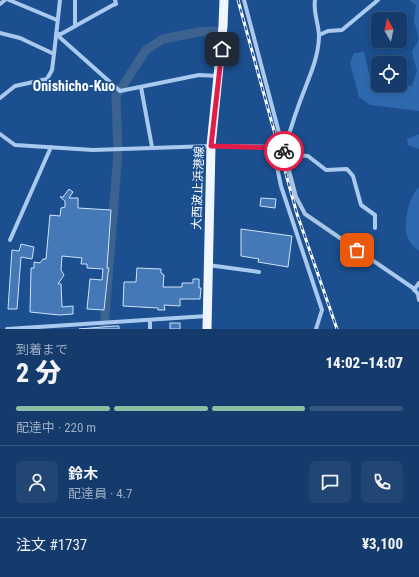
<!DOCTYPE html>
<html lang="ja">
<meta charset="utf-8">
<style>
body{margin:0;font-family:"Roboto Condensed","Noto Sans JP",sans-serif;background:#214673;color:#f1f3f6;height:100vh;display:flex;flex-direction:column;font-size:15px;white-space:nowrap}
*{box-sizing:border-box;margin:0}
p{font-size:13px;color:#9dadc1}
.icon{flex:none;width:22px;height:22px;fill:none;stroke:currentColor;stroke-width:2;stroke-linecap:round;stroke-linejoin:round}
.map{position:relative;height:329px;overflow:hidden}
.side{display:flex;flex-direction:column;background:#143b6b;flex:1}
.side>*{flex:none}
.needle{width:26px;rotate:351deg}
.tools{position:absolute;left:371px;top:12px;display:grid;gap:8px}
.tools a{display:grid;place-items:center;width:36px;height:36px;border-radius:6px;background:#143b6b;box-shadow:0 2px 6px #0003,0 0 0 1px #33557e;font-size:20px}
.pin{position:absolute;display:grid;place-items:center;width:34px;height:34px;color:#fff;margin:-17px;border-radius:8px;box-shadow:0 2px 6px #0006}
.courier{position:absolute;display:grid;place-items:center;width:40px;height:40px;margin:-20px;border:3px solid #e11d48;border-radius:50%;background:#fff;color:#222;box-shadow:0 1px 5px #0007}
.head em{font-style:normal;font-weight:800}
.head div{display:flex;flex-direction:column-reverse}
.head{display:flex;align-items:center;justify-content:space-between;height:68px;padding:0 16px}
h1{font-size:26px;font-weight:800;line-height:30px}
.bar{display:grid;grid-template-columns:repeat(4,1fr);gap:6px 4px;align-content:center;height:48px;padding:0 16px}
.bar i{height:5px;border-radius:3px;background:#33557e}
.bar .current{background:#8abfa5}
.bar p{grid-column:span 4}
.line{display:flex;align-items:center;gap:10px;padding:0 16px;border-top:1px solid #33557e}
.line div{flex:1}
.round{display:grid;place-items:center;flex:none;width:42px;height:42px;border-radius:6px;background:#214673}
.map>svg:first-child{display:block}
.green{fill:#2e69ad}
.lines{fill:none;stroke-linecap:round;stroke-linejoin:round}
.river{stroke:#3c6290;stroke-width:9}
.building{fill:#4478b7;stroke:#cfe3fa}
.minor{stroke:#a9c9ee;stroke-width:4}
.primary{stroke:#f0f6ff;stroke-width:9}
.rail-casing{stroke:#fff;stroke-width:3}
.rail{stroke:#1b4f8f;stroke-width:1.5;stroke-dasharray:4.5;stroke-linecap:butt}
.done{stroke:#afc1d8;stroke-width:4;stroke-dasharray:0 7.2}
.route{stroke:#e11d48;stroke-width:5}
.labels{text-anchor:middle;stroke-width:3.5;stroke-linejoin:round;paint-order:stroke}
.street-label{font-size:12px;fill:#fff;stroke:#1b4f8f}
.quarter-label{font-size:14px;font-weight:bold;fill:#fff;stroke:#1b4f8f}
</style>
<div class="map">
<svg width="419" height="329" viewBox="0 0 419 329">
<rect width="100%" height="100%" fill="#1b4f8f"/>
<g class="green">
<path d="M 409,0 L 419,0 L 419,111 L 370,105 L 359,97 L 350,63 L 354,53 L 364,52 L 372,85 L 412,86 L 417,71 L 412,52 L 419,39 L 414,21 L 416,5 Z"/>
<path d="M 419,134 L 419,149 L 408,145 L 407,139 Z"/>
<path d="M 419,187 L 419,251 C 416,248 412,246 410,242 C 401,230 408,197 419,187 Z"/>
</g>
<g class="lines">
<path class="river" d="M 104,329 L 118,152 L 116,96 L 146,50 L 163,39 L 199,32 L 215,31"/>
</g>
<g class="building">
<path d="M 69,189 L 73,192 L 69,198 L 78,198 L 78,208 L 111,210 L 107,268 L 109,268 L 108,273 L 104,310 L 87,309 L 90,279 L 102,280 L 103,269 L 87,268 L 87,264 L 81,264 L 82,258 L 62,256 L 61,270 L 64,275 L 58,284 L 61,284 L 62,307 L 73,306 L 73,314 L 59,315 L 30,312 L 31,268 L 34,268 L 34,262 L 40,263 L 43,259 L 46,259 L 50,215 L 60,216 L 61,208 L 65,207 L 65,201 L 60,197 L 63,197 Z"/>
<path d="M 261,198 L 276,199 L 275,208 L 260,206 Z"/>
<path d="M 241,229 L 292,236 L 288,267 L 258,262 L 259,259 L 241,256 Z"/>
<path d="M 21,244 L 34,247 L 32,259 L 21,257 L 17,309 L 8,309 L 12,250 L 19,251 Z"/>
<path d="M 137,268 L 161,269 L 161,273 L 164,275 L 163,287 L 182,287 L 182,283 L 193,283 L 193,279 L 199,279 L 199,288 L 201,288 L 200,299 L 180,299 L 180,306 L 164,305 L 165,310 L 158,310 L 158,308 L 123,306 L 124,282 L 136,282 Z"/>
<rect x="170" y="323" width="10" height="6"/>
<path d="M 114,326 L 119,326 L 119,329 L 79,329 Z"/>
</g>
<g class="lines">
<g class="minor">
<path d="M 9,0 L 57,20"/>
<path d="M 244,0 L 296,197 L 305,214 L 413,288 L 418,294 L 419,300"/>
<path d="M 0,4 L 5,0"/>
<path d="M 75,26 L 75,0"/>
<path d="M 0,33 L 20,38 L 54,54 L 52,70 L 47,79 L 15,86 L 0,98"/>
<path d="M 56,34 L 120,91 L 199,75 L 218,76"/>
<path d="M 56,34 L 61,34 L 113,5 L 116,4 L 115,0"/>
<path d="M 319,35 L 328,31 L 342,30 L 378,0"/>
<path d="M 54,54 L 60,0"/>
<path d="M 141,87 L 152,147"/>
<path d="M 0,134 L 15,145 L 93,150 L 211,146 L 283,147"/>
<path d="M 283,147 C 290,135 292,123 297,110 C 305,85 318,63 319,37 C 319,24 313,13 315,0"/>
<path d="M 273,148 L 281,186 L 322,310 L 316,329"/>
<path d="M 285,154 L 308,156 L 326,170 L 347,169 L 353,176 L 361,205 L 375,215 L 375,228"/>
<path d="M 10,240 L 51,147"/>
<path d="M 208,265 L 259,272"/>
<path d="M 414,290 L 419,283"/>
<path d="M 7,329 L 207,316"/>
<path d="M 150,329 L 150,320"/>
</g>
<path class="primary" d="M 207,329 L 211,146 L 223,26 L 224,0"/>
<defs>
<path id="rail" d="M 238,0 L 297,214 L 337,329"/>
</defs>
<use href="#rail" class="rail-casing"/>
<use href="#rail" class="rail"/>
</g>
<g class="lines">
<path class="done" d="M 284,151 L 296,197 L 305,214 L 357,250"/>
<path class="route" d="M 222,49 L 211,146 L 283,148 L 284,151"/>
</g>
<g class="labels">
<g class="street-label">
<text transform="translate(198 188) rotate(-88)" y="4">大西波止浜港線</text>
</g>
<g class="quarter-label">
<text x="74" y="91">Onishicho-Kuo</text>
</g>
</g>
</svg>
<div class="tools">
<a><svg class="needle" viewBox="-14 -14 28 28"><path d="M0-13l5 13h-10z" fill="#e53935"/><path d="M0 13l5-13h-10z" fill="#9dadc1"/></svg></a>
<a><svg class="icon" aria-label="locate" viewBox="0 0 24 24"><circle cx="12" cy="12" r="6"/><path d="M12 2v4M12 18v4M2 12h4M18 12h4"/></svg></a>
</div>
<div class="pin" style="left:357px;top:250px;background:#ea580c"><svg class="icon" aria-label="bag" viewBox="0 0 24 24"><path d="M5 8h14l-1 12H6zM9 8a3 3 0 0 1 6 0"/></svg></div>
<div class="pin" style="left:222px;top:49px;background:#1f2937"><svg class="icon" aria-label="home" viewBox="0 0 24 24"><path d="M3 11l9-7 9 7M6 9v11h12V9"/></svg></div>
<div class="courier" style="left:284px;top:151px"><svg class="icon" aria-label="bike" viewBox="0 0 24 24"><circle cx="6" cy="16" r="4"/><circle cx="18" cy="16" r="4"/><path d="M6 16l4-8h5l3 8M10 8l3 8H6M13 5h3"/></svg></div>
</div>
<section class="side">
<div class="head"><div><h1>2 分</h1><p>到着まで</p></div><em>14:02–14:07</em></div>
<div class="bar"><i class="current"></i><i class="current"></i><i class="current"></i><i></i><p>配達中 · 220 m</p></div>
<div class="line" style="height:72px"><a class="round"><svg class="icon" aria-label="person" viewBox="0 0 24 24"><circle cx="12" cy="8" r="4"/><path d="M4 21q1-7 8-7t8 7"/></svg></a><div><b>鈴木</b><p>配達員 · 4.7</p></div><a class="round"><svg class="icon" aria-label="chat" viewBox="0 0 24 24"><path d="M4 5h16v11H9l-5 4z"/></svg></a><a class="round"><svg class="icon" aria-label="phone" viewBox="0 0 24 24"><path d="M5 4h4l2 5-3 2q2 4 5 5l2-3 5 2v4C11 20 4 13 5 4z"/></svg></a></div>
<div class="line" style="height:52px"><div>注文 #1737</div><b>¥3,100</b></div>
</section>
